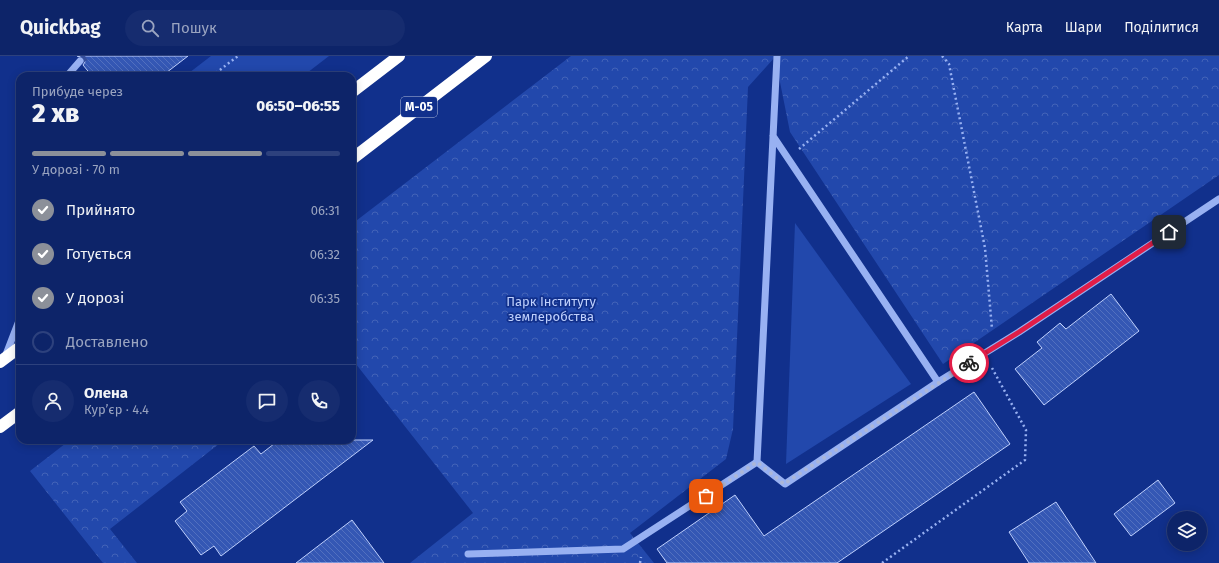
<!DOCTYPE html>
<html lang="uk">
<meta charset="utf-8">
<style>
body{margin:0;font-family:"Fira Sans",sans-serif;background:#162c6f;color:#f1f3f6;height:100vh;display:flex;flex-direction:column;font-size:15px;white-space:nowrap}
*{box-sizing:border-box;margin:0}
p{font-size:13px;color:#9aa4c0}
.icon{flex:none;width:22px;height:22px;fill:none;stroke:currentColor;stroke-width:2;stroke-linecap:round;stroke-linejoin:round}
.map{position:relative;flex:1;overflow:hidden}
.drawer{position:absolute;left:16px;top:16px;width:340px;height:372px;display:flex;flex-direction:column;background:#0d2469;border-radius:12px;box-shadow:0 2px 10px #0003,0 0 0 1px #2d417d}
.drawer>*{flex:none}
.tools{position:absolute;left:1167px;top:455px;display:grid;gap:8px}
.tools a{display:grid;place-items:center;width:40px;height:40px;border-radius:50%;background:#0d2469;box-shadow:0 2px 10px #0003,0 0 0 1px #2d417d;font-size:20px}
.pin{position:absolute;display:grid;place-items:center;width:34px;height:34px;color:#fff;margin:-17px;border-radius:8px;box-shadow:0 2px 6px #0006}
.courier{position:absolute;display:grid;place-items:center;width:40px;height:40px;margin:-20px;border:3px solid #e11d48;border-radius:50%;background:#fff;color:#222;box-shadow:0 1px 5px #0007}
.head em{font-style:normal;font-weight:800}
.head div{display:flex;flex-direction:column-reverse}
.head{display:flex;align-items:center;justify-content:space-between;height:68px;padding:0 16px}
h1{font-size:26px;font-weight:800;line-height:30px}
.bar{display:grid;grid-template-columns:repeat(4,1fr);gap:6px 4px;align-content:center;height:48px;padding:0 16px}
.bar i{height:5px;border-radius:3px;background:#2d417d}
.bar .selected{background:#8c9099}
.bar p{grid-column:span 4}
.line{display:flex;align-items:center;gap:10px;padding:0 16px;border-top:1px solid #2d417d}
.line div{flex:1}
.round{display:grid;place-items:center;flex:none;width:42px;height:42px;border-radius:21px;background:#162c6f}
ol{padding:0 16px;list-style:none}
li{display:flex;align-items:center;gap:12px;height:44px}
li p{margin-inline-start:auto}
li .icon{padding:4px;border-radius:50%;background:#8c9099;color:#fff;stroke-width:4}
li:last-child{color:#9aa4c0}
li i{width:22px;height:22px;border:2px solid #2d417d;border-radius:50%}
header{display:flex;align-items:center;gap:24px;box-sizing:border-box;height:56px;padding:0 20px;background:#0d2469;border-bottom:1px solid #2d417d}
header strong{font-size:19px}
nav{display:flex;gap:22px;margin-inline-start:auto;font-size:14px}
.search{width:280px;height:36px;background:#162c6f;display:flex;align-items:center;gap:10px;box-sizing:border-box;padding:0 14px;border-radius:22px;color:#9aa4c0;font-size:15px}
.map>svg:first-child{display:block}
.grass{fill:#2248ac}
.park{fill:url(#park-crowns)}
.building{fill:url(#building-back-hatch);stroke:#bfd0fd}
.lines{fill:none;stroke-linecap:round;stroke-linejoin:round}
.minor-tunnel{stroke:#354f9d;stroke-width:7;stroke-dasharray:7 3.5;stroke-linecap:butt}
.path{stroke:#98b1f2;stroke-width:2.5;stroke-dasharray:2 3;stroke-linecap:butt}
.minor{stroke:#98b1f2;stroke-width:7}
.highway{stroke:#fff;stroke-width:12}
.done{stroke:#acb7d7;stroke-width:4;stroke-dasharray:0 7.2}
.route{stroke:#e11d48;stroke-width:5}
.labels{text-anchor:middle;stroke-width:3.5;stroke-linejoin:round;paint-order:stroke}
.shield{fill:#11308c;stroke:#b8c1dc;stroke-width:1}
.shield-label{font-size:12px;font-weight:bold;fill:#fff}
.park-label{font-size:13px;fill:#bfd0fd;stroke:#11308c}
</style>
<header>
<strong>Quickbag</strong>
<div class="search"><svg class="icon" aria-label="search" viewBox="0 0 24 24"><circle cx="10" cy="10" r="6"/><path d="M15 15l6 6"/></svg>Пошук</div>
<nav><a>Карта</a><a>Шари</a><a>Поділитися</a></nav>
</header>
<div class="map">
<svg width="1219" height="507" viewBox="0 0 1219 507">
<defs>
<pattern id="park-crowns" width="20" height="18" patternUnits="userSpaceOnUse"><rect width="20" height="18" fill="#2248ac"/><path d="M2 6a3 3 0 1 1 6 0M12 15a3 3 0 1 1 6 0" fill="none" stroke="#4363b8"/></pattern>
<pattern id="building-back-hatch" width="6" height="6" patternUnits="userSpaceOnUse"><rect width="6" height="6" fill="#3457b4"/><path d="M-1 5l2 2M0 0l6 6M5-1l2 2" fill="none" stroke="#5270bf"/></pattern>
</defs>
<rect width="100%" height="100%" fill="#11308c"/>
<g class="grass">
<path d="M 211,0 L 329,0 L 303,20 L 185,20 Z"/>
<path d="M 795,167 L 911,328 L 786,408 Z"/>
</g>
<g class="park">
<path d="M 571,0 L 1219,0 L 1219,119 L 943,308 L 790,76 L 775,1 L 748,31 L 733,373 L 726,403 L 630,477 L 654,507 L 410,507 L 473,457 L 352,303 L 352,168 Z"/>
<path d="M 70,384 L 224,384 L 110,473 L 137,507 L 103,507 L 30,415 Z"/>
</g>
<g class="building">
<path d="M 77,0 L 188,0 L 162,20 L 92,20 L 83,9 L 85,6 L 84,2 Z"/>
<path d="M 1111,238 L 1139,275 L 1044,349 L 1015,313 L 1042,292 L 1037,286 L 1060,267 L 1066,273 Z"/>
<path d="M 974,336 L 1010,388 L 837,507 L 667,507 L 657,493 L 735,439 L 764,480 Z"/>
<path d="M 279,384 L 373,384 L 221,500 L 214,490 L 201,499 L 175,465 L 187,455 L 180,446 L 254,390 L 261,398 Z"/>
<path d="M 1158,424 L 1175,447 L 1131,480 L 1114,458 Z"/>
<path d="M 1056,446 L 1096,507 L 1029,507 L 1009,476 Z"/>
<path d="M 352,464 L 384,507 L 296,507 Z"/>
</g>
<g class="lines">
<path class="minor-tunnel" d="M 80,5 L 87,0"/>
<g class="path">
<path d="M 942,0 L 949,8 L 985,192 L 992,273"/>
<path d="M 212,20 L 238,0"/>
<path d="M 799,93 L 909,0"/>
<path d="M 640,507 L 641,501"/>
<path d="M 882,507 L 1025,404 L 1026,374 L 992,312"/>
</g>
<g class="minor">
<path d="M 67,20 L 80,5"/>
<path d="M 773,80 L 938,326 L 785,428 L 757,406 L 777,0"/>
<path d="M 5,301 L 20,262"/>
<path d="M 938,326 L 1019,276 L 1219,143"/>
<path d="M 468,498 L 623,493 L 757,406"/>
</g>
<g class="highway">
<path d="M 352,36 L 399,0"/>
<path d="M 352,103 L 486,0"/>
<path d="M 0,306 L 20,291"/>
<path d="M 0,371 L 20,356"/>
</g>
</g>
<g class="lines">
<path class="done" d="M 706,440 L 757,406 L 784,428 L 969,307"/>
<path class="route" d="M 969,307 L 1019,276 L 1169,176"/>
</g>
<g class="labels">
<rect class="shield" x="401" y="41" width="36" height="20" rx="3"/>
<g class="shield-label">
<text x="419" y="55">М-05</text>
</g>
<g class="park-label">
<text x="551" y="250">Парк Інституту<tspan x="551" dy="15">землеробства</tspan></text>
</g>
</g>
</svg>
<div class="tools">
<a><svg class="icon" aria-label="layers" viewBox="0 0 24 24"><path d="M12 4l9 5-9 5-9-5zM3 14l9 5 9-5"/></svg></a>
</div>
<div class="pin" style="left:706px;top:440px;background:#ea580c"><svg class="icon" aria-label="bag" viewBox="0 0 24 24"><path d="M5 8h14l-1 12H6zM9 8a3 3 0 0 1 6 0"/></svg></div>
<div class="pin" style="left:1169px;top:176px;background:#1f2937"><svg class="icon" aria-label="home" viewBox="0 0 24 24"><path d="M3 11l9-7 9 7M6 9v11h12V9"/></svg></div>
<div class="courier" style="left:969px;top:307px"><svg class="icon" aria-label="bike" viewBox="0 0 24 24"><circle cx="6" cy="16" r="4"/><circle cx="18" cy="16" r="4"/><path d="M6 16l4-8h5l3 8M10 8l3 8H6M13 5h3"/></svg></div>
<section class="drawer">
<div class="head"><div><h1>2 хв</h1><p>Прибуде через</p></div><em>06:50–06:55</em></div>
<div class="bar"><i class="selected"></i><i class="selected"></i><i class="selected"></i><i></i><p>У дорозі · 70 m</p></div>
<ol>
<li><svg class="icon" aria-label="check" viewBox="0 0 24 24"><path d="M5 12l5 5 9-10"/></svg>Прийнято<p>06:31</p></li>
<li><svg class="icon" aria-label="check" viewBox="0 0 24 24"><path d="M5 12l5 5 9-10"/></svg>Готується<p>06:32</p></li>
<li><svg class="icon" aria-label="check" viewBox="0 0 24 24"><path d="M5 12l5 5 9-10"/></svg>У дорозі<p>06:35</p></li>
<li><i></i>Доставлено</li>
</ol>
<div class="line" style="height:72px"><a class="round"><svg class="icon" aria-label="person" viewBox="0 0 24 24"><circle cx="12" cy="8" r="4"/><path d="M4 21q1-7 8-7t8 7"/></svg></a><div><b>Олена</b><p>Кур’єр · 4.4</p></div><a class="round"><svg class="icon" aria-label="chat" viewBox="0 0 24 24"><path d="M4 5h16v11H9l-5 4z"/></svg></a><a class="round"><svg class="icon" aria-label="phone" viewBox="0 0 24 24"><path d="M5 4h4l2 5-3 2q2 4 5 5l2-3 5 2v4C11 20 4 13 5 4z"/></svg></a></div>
</section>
</div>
